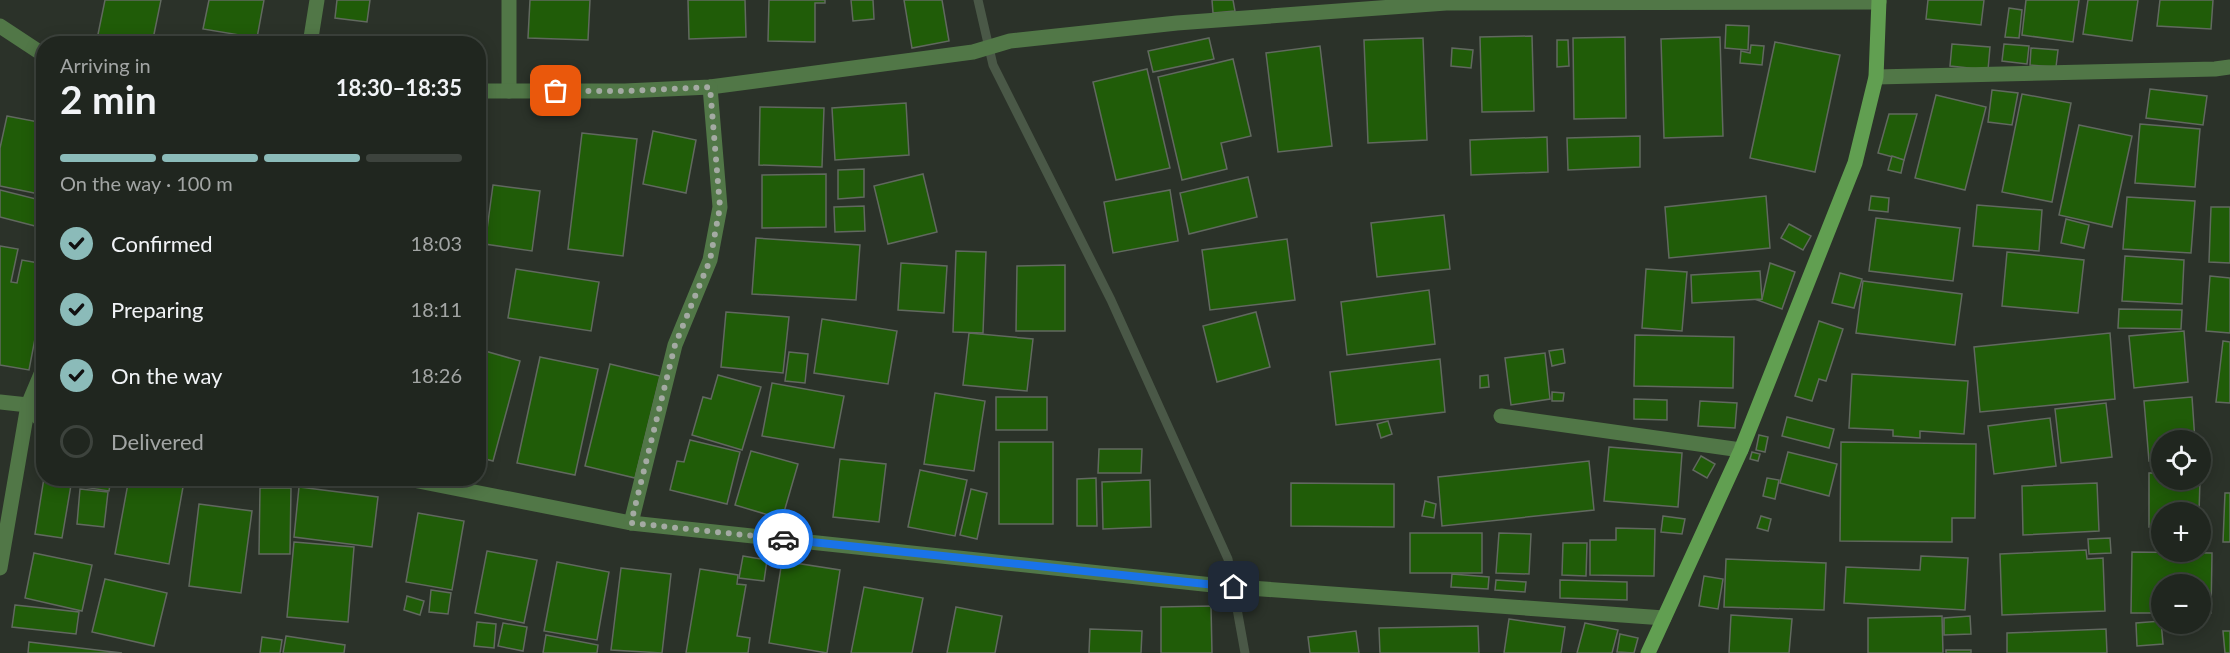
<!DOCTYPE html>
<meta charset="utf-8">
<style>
body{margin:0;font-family:Lato,sans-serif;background:#282e28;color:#f1f3f6;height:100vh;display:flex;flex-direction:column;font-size:22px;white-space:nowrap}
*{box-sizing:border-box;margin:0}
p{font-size:20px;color:#a2a5a4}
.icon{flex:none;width:33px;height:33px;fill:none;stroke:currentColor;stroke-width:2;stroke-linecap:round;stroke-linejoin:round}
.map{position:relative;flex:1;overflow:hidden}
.drawer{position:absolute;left:36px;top:36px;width:450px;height:450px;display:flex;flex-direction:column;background:#20261f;border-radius:24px;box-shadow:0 3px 15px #0003,0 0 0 2px #3d433d}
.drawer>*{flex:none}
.buttons{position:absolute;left:2151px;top:430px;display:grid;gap:12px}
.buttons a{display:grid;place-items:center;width:60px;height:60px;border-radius:50%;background:#20261f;box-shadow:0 3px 15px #0003,0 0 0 2px #3d433d;font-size:30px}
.pin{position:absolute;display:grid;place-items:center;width:51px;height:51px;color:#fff;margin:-26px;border-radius:12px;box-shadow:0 3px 9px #0006}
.courier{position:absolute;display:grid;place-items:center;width:60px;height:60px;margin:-30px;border:4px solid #1a73e8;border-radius:50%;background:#fff;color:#222;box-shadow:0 2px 8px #0007}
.summary em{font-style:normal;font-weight:700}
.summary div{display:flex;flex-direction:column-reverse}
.summary{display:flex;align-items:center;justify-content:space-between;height:102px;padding:0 24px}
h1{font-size:39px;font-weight:700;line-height:45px}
.bar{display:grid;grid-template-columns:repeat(4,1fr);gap:9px 6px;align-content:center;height:72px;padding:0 24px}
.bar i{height:8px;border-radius:4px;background:#3d433d}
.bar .active{background:#8bbbb9}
.bar p{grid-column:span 4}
ol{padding:0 24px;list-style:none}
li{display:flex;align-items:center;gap:18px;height:66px}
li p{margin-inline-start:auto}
li .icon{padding:6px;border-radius:50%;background:#8bbbb9;color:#111;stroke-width:4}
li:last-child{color:#a2a5a4}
li i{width:33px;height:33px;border:3px solid #3d433d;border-radius:50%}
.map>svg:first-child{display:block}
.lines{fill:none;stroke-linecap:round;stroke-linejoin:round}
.stream{stroke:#4a5847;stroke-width:9}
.building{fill:#205c08;stroke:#61695f;stroke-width:1.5}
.street{stroke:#517747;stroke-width:15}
.secondary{stroke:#619f51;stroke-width:15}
.done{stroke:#a4aaa3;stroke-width:6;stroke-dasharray:0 10.8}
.route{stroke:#1a73e8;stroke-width:8}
</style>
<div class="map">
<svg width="2230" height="653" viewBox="0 0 2230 653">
<rect width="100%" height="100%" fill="#2b3229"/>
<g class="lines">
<path class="stream" d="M 978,0 L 993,65 L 1111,300 L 1228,559 L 1245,653"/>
</g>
<g class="building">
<path d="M 105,0 L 161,0 L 152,44 L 96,44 Z"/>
<path d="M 209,0 L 264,0 L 257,38 L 203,29 Z"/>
<path d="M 337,0 L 370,0 L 367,22 L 335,18 Z"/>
<path d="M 530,0 L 590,0 L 588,40 L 528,38 Z"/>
<path d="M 688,0 L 745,0 L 746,37 L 689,39 Z"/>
<path d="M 769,0 L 825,0 L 825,3 L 815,3 L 815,42 L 768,41 Z"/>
<path d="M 851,0 L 873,0 L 874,19 L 853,21 Z"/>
<path d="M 904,0 L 942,0 L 949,41 L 912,48 Z"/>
<path d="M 1212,0 L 1233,0 L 1235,11 L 1213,13 Z"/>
<path d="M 1928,0 L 1984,0 L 1981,25 L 1926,19 Z"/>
<path d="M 2026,0 L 2079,0 L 2073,42 L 2022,35 Z"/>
<path d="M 2088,0 L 2138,0 L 2132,41 L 2083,34 Z"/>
<path d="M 2160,0 L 2213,0 L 2211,29 L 2157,26 Z"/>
<path d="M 2009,8 L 2022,10 L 2019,38 L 2005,37 Z"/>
<path d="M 1726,25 L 1749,26 L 1748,50 L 1725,48 Z"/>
<path d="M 1532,36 L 1534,111 L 1482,112 L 1480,37 Z"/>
<path d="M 1625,37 L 1626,118 L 1574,119 L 1573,38 Z"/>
<path d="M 1720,37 L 1723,136 L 1664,138 L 1661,39 Z"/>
<path d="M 1209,38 L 1214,59 L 1153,72 L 1148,51 Z"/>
<path d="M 1423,38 L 1427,140 L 1368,143 L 1364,40 Z"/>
<path d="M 1557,40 L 1568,40 L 1569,66 L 1557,67 Z"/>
<path d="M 1775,42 L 1840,55 L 1815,172 L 1750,158 Z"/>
<path d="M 1952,44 L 1990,47 L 1988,70 L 1950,66 Z"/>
<path d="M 2004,44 L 2029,46 L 2027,64 L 2002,61 Z"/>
<path d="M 1751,45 L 1764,46 L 1762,65 L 1740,63 L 1741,51 L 1750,53 Z"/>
<path d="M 1320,46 L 1332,146 L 1278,152 L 1266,53 Z"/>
<path d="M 1452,48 L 1473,50 L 1471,68 L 1451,66 Z"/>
<path d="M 2031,48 L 2058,50 L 2056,67 L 2030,65 Z"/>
<path d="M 1233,59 L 1251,136 L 1221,143 L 1227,169 L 1182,180 L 1158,77 Z"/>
<path d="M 1147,69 L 1170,168 L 1116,180 L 1093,82 Z"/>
<path d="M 2150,89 L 2207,96 L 2203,125 L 2146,118 Z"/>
<path d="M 1992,90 L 2018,93 L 2012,125 L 1988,122 Z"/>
<path d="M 2022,94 L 2071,103 L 2052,202 L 2002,192 Z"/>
<path d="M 1936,95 L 1986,107 L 1965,190 L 1915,178 Z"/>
<path d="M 906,103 L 909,155 L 835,160 L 832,108 Z"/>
<path d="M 760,107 L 824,108 L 822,167 L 759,165 Z"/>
<path d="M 1889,114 L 1917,114 L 1904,160 L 1878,153 Z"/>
<path d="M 7,116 L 44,123 L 44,195 L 0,186 L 0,148 Z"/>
<path d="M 2140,124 L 2200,129 L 2195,187 L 2135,183 Z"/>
<path d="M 2079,125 L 2132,136 L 2112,227 L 2059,215 Z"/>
<path d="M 653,131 L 696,140 L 686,193 L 643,184 Z"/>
<path d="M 582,133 L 637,139 L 623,256 L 568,249 Z"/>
<path d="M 1640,136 L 1640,167 L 1568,170 L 1567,138 Z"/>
<path d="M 1547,137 L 1548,172 L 1471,175 L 1470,140 Z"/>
<path d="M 1892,156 L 1904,160 L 1901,173 L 1888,170 Z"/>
<path d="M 864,169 L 864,197 L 838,199 L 838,170 Z"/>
<path d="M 826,174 L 826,227 L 762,228 L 762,175 Z"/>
<path d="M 923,174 L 937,232 L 888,244 L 874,186 Z"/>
<path d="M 1248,177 L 1257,217 L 1189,234 L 1180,193 Z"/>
<path d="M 493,185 L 540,191 L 532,251 L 485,244 Z"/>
<path d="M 0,190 L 44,201 L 39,227 L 0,217 Z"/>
<path d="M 1170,190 L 1178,241 L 1113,253 L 1104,202 Z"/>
<path d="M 1766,196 L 1770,248 L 1669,258 L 1665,207 Z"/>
<path d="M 1871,196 L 1889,198 L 1888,212 L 1869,210 Z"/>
<path d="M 2127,197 L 2195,201 L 2191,253 L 2123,249 Z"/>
<path d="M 1977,205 L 2042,210 L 2039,251 L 1973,246 Z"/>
<path d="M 864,206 L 865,231 L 835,232 L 834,207 Z"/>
<path d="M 2211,207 L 2230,207 L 2230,263 L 2209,262 Z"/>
<path d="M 1444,215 L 1450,269 L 1377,277 L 1371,223 Z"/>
<path d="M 1876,218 L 1960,228 L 1953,281 L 1869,271 Z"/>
<path d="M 2066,219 L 2089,225 L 2084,248 L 2061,243 Z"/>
<path d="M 1789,224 L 1811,236 L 1803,250 L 1781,238 Z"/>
<path d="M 756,238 L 860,245 L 856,300 L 752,294 Z"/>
<path d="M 1287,239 L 1295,300 L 1210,310 L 1202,250 Z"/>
<path d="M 0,246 L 18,249 L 11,282 L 17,283 L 22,260 L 44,264 L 44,292 L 29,370 L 0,365 Z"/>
<path d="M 956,251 L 986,252 L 983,333 L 953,332 Z"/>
<path d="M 2007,252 L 2084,260 L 2078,313 L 2002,306 Z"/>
<path d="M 2125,256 L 2184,260 L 2182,304 L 2122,301 Z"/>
<path d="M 901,263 L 947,266 L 944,313 L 898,310 Z"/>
<path d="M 1770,263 L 1795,272 L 1782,309 L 1757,300 L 1762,299 Z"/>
<path d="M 1065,265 L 1065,331 L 1016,331 L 1017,266 Z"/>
<path d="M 516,269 L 599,282 L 591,331 L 508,318 Z"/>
<path d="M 1646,269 L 1687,272 L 1682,331 L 1642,328 Z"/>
<path d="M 1760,271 L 1762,299 L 1692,303 L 1691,275 Z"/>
<path d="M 1840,273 L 1862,279 L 1854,308 L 1832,303 Z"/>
<path d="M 2210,276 L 2230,278 L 2230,333 L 2206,331 Z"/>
<path d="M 1863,281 L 1962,294 L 1955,345 L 1856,333 Z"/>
<path d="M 1429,290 L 1435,344 L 1347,355 L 1341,302 Z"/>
<path d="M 2119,309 L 2182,310 L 2181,329 L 2118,328 Z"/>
<path d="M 726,312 L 789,317 L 783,373 L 721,367 Z"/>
<path d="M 1256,312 L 1270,367 L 1217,382 L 1203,326 Z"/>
<path d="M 822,319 L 897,331 L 888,384 L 814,373 Z"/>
<path d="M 1819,321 L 1843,329 L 1826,381 L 1819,379 L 1812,401 L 1795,396 Z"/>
<path d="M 2184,331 L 2188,382 L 2134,388 L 2129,336 Z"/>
<path d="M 969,333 L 1033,339 L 1027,391 L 963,385 Z"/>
<path d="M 2110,333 L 2115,399 L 1980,412 L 1974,347 Z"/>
<path d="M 1635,335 L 1734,337 L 1733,388 L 1634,386 Z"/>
<path d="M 2223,341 L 2230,342 L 2230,403 L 2216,402 Z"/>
<path d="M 478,349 L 520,361 L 493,461 L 478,457 Z"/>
<path d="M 1563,349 L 1565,363 L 1552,366 L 1549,351 Z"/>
<path d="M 789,352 L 808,354 L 805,383 L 785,381 Z"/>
<path d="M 1545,353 L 1550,399 L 1511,405 L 1505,358 Z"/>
<path d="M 540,357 L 598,369 L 575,475 L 517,463 Z"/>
<path d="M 1440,359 L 1445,412 L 1336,425 L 1330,372 Z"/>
<path d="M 610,364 L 660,376 L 635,478 L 585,466 Z"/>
<path d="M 1852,374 L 1968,381 L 1964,434 L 1920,431 L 1920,438 L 1893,436 L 1893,430 L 1849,428 Z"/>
<path d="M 718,375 L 761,387 L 742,450 L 692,435 L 703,397 L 711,399 Z"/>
<path d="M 1488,375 L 1489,387 L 1480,388 L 1480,376 Z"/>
<path d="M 772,383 L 844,396 L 834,448 L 762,436 Z"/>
<path d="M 1552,392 L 1564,393 L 1563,401 L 1552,401 Z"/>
<path d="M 935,393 L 985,401 L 974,471 L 924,464 Z"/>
<rect x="996" y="397" width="51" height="33"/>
<path d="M 2192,397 L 2195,441 L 2162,441 L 2162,460 L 2149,461 L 2144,401 Z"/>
<path d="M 1634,399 L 1667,400 L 1667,420 L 1634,419 Z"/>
<path d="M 1700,401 L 1737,403 L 1735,428 L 1698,426 Z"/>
<path d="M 2106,403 L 2112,457 L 2061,463 L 2055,409 Z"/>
<path d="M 1787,417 L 1834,429 L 1829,448 L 1782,436 Z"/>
<path d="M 2050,418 L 2056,466 L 1994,474 L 1988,426 Z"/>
<path d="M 1388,421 L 1392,434 L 1381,438 L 1377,424 Z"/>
<path d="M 1759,435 L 1768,437 L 1765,452 L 1756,450 Z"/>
<path d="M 690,440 L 740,452 L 727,504 L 670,490 L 677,461 L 684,462 Z"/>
<rect x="999" y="442" width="54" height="82"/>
<path d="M 1841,442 L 1976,444 L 1975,518 L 1952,518 L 1952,542 L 1840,541 Z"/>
<path d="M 1609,447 L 1682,453 L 1678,507 L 1604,501 Z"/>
<path d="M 1099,449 L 1142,449 L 1141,473 L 1098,473 Z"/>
<path d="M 751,451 L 798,464 L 782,519 L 735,505 Z"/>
<path d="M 1752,452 L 1760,454 L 1758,461 L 1750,459 Z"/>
<path d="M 1788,452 L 1837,464 L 1829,496 L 1780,483 Z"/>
<path d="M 1701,456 L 1715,464 L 1707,478 L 1693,470 Z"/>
<path d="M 840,459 L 886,464 L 879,522 L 833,517 Z"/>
<path d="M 1589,461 L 1594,510 L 1442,526 L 1438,477 Z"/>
<path d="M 920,470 L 967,480 L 955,536 L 908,527 Z"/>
<path d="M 2149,473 L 2162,473 L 2162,480 L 2200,480 L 2199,513 L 2162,513 L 2162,527 L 2149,527 Z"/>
<path d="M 44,478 L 111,478 L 109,491 L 71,485 L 62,538 L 35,534 Z"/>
<path d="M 129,478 L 183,487 L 169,564 L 115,554 Z"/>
<path d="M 1096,478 L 1097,526 L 1077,526 L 1077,479 Z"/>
<path d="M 1767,478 L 1779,480 L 1775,499 L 1763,496 Z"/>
<path d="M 1150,480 L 1151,527 L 1103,529 L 1102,482 Z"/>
<path d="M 1291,483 L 1394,484 L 1394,527 L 1291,526 Z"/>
<path d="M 2097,483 L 2099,531 L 2023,535 L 2022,486 Z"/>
<path d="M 299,487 L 378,497 L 372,547 L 294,537 Z"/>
<path d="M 260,488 L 291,488 L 290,554 L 259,554 Z"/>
<path d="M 80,489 L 108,492 L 104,527 L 77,524 Z"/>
<path d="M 971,489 L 987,493 L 977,539 L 960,535 Z"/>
<path d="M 2225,493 L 2230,493 L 2230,542 L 2223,542 Z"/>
<path d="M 1425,501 L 1436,504 L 1434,518 L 1422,516 Z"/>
<path d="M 199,504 L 252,511 L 241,593 L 189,586 Z"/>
<path d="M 418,513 L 464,521 L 452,590 L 406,582 Z"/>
<path d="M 1663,516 L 1685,519 L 1682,534 L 1661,532 Z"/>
<path d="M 1761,516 L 1771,519 L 1768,531 L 1757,528 Z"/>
<path d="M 1616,528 L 1655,529 L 1654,576 L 1590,575 L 1590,540 L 1616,540 Z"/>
<rect x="1410" y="533" width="72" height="40"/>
<path d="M 1499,533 L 1531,534 L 1529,574 L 1496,573 Z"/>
<path d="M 2110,538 L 2111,553 L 2089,554 L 2088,539 Z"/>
<path d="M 294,542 L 354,547 L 348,622 L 287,617 Z"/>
<path d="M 1563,543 L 1587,543 L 1586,576 L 1562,575 Z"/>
<path d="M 2086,550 L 2087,559 L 2103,558 L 2105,611 L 2002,615 L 2000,554 Z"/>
<path d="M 487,551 L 537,560 L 524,623 L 475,613 Z"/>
<path d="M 2132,552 L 2212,553 L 2211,613 L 2200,613 L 2200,585 L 2162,585 L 2162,613 L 2131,613 Z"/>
<path d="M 34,553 L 92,565 L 82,611 L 25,598 Z"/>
<path d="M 743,556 L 767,560 L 764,581 L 739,578 Z"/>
<path d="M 1921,556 L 1968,558 L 1965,610 L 1844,603 L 1846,567 L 1920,570 Z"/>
<path d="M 1726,559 L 1826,563 L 1824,610 L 1724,607 Z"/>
<path d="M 782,561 L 840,570 L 827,653 L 769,643 Z"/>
<path d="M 557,562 L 609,572 L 597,640 L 544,631 Z"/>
<path d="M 621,568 L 671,574 L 662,653 L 611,650 Z"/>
<path d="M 700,569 L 738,575 L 737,584 L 746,585 L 737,636 L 750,638 L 748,653 L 686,653 Z"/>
<path d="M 1452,574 L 1489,577 L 1488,589 L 1451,587 Z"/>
<path d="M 1704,576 L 1723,579 L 1718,609 L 1699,606 Z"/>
<path d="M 105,579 L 167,593 L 154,646 L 92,632 Z"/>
<path d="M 1496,580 L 1526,582 L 1525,592 L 1495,590 Z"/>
<path d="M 1560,580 L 1627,582 L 1627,600 L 1560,598 Z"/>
<path d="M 864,587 L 923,598 L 912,653 L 851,653 Z"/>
<path d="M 431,590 L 451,593 L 448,614 L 429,612 Z"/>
<path d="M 407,596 L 424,601 L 420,615 L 404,610 Z"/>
<path d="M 15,605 L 79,612 L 76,634 L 12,627 Z"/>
<path d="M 1211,606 L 1212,653 L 1161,653 L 1161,607 Z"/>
<path d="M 956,607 L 1002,616 L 995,653 L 947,653 Z"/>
<path d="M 1731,615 L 1792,619 L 1789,653 L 1729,653 Z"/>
<path d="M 1942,616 L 1943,653 L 1868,653 L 1868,618 Z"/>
<path d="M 1970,616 L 1971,634 L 1944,635 L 1944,618 Z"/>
<path d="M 1509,619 L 1565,627 L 1561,653 L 1504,653 Z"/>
<path d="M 2161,621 L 2163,644 L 2137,646 L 2136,623 Z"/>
<path d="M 477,622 L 496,624 L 494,648 L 474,646 Z"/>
<path d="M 503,623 L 527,627 L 523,651 L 498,646 Z"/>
<path d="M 1585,623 L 1618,630 L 1612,653 L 1577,653 Z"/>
<path d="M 1478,626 L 1479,653 L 1380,653 L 1379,628 Z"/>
<path d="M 1090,629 L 1142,631 L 1141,653 L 1089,653 Z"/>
<path d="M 2106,629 L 2107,653 L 2007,653 L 2007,633 Z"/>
<path d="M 1356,631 L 1359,653 L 1310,653 L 1308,637 Z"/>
<path d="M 2223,631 L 2230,631 L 2230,653 L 2225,653 Z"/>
<path d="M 1620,634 L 1638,638 L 1634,653 L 1617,652 Z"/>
<path d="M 546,635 L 598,645 L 597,653 L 543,653 Z"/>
<path d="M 286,636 L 345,645 L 344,653 L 283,653 Z"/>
<path d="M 262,637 L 282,640 L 280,653 L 260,653 Z"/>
<path d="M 29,642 L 122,653 L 28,653 Z"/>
<rect x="1946" y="650" width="25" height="3"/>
</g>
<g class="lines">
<g class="street">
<path d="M 509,0 L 509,91"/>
<path d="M 0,26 L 44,55"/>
<path d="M 310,44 L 317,0"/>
<path d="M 1876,77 L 2215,69 L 2230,67"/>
<path d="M 478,91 L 625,91 L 710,87 L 973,52 L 1010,41 L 1177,23 L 1446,3 L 1879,2"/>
<path d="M 0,402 L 28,405 L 44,424"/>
<path d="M 1501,416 L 1741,450"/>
<path d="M 403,478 L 631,523 L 1222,586 L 1664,618"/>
<path d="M 631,523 L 675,345 L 710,260 L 720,207 L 710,87"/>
<path d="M 0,568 L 28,405 L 44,367"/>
</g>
<path class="secondary" d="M 1648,653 L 1741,450 L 1855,163 L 1876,77 L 1879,0"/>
</g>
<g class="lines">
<path class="done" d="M 556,91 L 625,91 L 710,87 L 720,207 L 710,260 L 675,345 L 631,523 L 783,539"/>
<path class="route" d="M 783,539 L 1234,587"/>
</g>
</svg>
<div class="buttons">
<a><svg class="icon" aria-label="locate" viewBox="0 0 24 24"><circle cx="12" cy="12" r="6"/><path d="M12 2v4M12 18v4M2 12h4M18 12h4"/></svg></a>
<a>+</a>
<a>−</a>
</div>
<div class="pin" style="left:556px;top:91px;background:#ea580c"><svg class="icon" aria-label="bag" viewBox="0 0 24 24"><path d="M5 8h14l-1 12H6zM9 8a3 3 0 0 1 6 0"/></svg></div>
<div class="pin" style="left:1234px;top:587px;background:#1f2937"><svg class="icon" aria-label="home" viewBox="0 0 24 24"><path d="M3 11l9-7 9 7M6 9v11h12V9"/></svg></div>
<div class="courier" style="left:783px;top:539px"><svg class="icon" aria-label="car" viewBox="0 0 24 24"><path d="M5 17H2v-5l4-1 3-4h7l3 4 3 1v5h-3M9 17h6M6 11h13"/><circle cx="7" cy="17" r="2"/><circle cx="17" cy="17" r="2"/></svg></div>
<section class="drawer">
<div class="summary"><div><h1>2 min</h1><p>Arriving in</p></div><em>18:30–18:35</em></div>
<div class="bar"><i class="active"></i><i class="active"></i><i class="active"></i><i></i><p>On the way · 100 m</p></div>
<ol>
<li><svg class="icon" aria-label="check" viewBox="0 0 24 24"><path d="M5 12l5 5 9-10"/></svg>Confirmed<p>18:03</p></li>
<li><svg class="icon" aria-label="check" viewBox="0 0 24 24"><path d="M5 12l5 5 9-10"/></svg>Preparing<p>18:11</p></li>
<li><svg class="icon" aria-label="check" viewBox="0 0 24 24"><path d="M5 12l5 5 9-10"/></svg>On the way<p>18:26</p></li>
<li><i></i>Delivered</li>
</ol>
</section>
</div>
